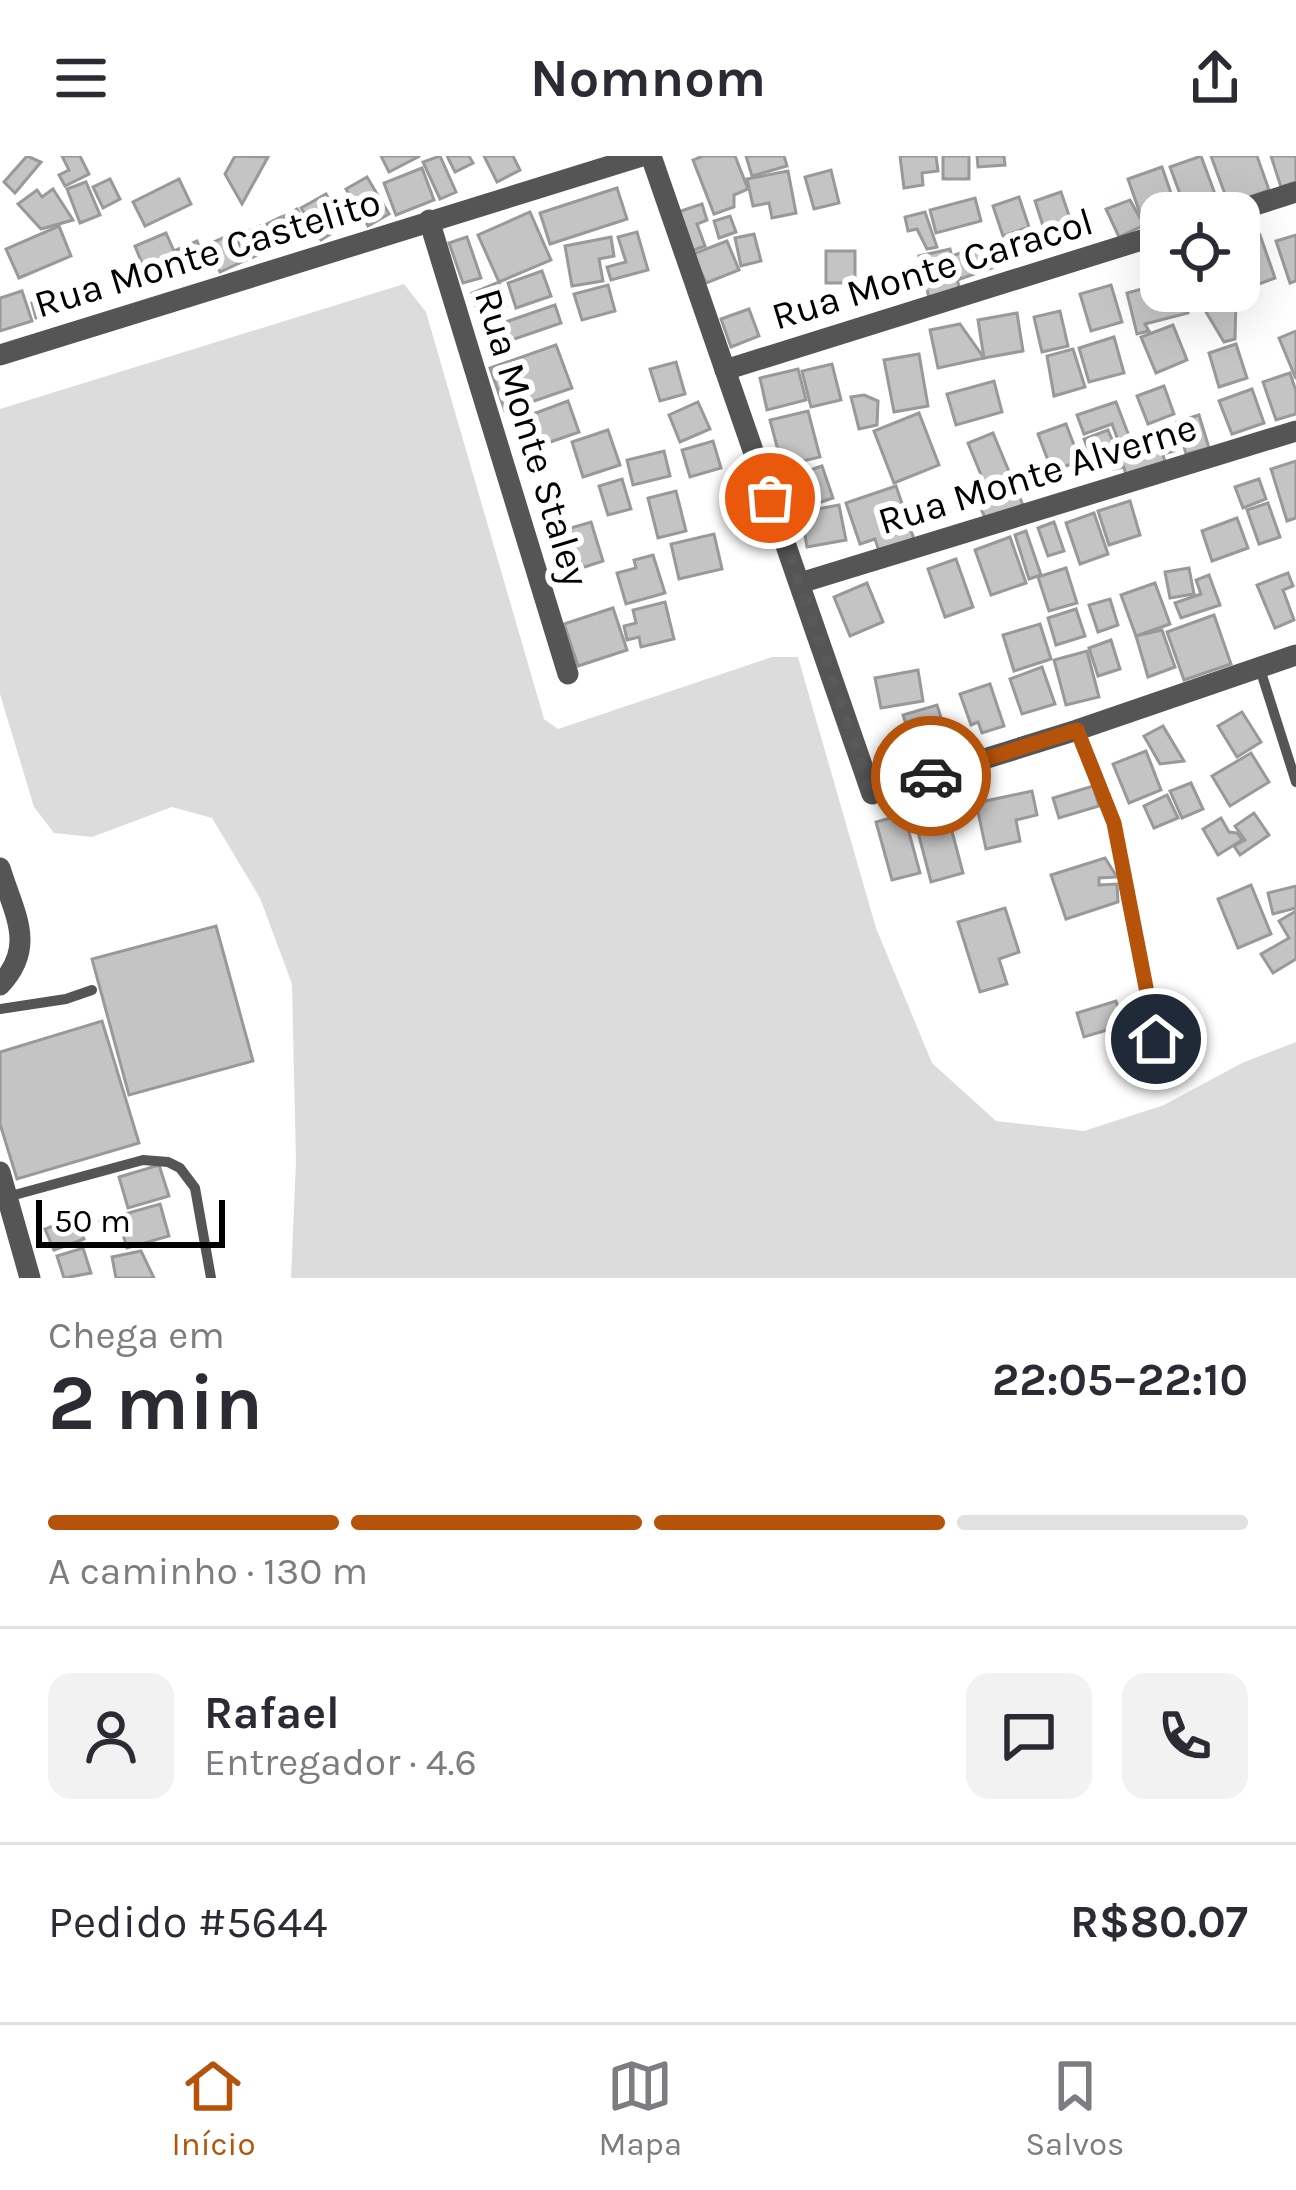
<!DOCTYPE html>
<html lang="pt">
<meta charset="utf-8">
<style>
body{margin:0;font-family:Karla,sans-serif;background:#f2f2f3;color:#2b2b33;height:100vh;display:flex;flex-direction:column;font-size:45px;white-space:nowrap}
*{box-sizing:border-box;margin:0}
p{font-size:39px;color:#7c7c81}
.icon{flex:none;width:66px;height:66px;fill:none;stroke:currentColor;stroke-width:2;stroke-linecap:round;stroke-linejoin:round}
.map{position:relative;height:1122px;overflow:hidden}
.panel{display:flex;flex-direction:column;background:#fff;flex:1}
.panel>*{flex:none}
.fabs{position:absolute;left:1140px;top:36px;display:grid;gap:24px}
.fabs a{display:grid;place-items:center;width:120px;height:120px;border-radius:24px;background:#fff;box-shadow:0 12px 48px #0002;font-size:60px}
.scale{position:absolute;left:36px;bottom:30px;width:189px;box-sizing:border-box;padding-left:12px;border:6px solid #000;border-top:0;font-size:33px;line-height:42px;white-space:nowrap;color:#000;-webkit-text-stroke:9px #fff;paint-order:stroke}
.pin{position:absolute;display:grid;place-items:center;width:102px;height:102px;color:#fff;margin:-51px;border:6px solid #fff;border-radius:50%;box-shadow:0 3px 12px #0007}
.courier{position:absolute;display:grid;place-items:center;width:120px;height:120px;margin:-60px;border:9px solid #b45309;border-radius:50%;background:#fff;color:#222;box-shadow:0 3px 15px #0007}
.head em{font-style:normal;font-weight:700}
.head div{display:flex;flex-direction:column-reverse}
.head{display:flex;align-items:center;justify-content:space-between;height:204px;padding:0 48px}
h1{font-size:78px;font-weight:700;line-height:90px}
.bar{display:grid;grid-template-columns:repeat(4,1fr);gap:18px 12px;align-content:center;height:144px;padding:0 48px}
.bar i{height:15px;border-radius:9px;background:#e1e1e2}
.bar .active{background:#b45309}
.bar p{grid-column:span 4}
.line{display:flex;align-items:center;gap:30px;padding:0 48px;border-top:3px solid #e1e1e2}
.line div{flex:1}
.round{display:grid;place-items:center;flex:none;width:126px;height:126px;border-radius:24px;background:#f2f2f3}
header{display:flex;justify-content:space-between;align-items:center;height:156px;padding:0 48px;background:#fff;font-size:54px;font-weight:700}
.menu{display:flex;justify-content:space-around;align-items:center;height:168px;border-top:3px solid #e1e1e2;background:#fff;font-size:33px;color:#7c7c81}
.menu a{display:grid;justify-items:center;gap:6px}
.menu .active{color:#b45309}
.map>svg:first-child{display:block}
.green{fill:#dcdcdc}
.building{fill:#c4c4c4;stroke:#999;stroke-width:3}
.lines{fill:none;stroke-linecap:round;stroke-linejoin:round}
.lane{stroke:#555;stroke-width:10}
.street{stroke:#555;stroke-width:21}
.done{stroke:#595959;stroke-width:12;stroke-dasharray:0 21.6}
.route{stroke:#b45309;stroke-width:15}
.labels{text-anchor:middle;stroke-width:12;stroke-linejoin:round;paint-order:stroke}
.street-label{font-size:39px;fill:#000;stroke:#fff}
</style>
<header><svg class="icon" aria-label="menu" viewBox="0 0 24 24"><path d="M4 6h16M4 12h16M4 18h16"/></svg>Nomnom<svg class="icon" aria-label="share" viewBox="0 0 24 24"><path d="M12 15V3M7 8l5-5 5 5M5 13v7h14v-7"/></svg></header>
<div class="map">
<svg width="1296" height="1122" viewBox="0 0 1296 1122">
<rect width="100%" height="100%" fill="#fff"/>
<path class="green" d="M 404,128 L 426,156 L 544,563 L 558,573 L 772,501 L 798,501 L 876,772 L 932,907 L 996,965 L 1084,975 L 1164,949 L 1242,907 L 1296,886 L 1296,1122 L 291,1122 L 296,1006 L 292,828 L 260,742 L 212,662 L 172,651 L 92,681 L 54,677 L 34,651 L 0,538 L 0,253 Z"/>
<g class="building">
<path d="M 27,0 L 41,6 L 15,37 L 4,26 Z"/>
<path d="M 62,0 L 80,0 L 89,18 L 65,30 L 59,19 L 69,14 Z"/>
<path d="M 235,0 L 268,1 L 242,48 L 225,18 Z"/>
<path d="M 381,0 L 420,0 L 389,16 Z"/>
<path d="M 440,0 L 456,36 L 440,43 L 423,6 Z"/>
<path d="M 447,0 L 469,0 L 473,7 L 455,16 Z"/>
<path d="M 484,0 L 513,0 L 520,14 L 497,26 Z"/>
<path d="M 703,0 L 735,0 L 748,33 L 734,39 L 734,51 L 714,58 L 693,4 Z"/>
<path d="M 746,0 L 784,0 L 787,10 L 752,20 Z"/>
<path d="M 900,0 L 936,0 L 938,15 L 922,17 L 923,29 L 904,32 Z"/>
<rect x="943" y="0" width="26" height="23"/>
<path d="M 977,0 L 1004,0 L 1005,9 L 978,11 Z"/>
<path d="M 1201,0 L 1219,49 L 1187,57 L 1170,11 Z"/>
<path d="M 1211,0 L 1257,0 L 1269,34 L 1229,49 Z"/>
<path d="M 1271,0 L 1296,0 L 1296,26 L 1281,31 Z"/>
<path d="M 1162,11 L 1177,55 L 1161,57 L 1143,66 L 1128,23 Z"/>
<path d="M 422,12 L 434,44 L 396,59 L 384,27 Z"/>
<path d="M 831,14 L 839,47 L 814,53 L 805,21 Z"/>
<path d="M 788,15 L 796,57 L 772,62 L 769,47 L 753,50 L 747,23 Z"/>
<path d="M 367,21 L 389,58 L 368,70 L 346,33 Z"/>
<path d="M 110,23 L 120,43 L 103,52 L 93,31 Z"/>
<path d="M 179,23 L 191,48 L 145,70 L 133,46 Z"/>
<path d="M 86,26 L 100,59 L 80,67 L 67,33 Z"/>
<path d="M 617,32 L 627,63 L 550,88 L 540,57 Z"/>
<path d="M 53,33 L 73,64 L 41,73 L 18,48 L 37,34 L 42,41 Z"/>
<path d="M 1061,36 L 1076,80 L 1015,100 L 1010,84 L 1044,73 L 1035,45 Z"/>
<path d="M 326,38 L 345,69 L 321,84 L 301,52 Z"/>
<path d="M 1019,41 L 1029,71 L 1003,80 L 993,50 Z"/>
<path d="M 975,42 L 981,65 L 936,77 L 930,54 Z"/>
<path d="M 1130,44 L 1144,69 L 1119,81 L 1106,53 Z"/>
<path d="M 702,48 L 707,64 L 697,68 L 705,90 L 691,95 L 678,56 Z"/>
<path d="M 297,53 L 308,73 L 295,80 L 284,60 Z"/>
<path d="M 530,56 L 551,104 L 499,126 L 478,79 Z"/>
<path d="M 925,56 L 937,91 L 927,93 L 917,73 L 908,75 L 905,61 Z"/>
<path d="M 730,60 L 736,76 L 719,82 L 714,65 Z"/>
<path d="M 281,61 L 291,79 L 277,87 L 267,68 Z"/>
<path d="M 59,70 L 71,100 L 19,122 L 6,93 Z"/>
<path d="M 260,70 L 270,94 L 253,101 L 243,77 Z"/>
<path d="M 637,76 L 648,114 L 611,124 L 607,111 L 626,106 L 618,81 Z"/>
<path d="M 166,77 L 174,95 L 197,85 L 207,110 L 178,122 L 176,115 L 149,125 L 135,90 Z"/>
<path d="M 234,77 L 246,104 L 220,116 L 207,89 Z"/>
<path d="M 754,78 L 761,105 L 741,110 L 735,82 Z"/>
<path d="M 1260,79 L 1275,122 L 1248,132 L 1239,107 L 1239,87 Z"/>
<path d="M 1296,79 L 1296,125 L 1290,127 L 1276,85 Z"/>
<path d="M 467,81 L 481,122 L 463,127 L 449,87 Z"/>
<path d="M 611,81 L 614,100 L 599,103 L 603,125 L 572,130 L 565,90 Z"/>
<path d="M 727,85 L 739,114 L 706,127 L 693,98 Z"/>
<path d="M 992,86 L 1000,109 L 960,123 L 952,100 Z"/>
<path d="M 950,93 L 960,135 L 929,142 L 919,100 Z"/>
<rect x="826" y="95" width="29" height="32"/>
<path d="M 542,115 L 551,140 L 516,152 L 508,127 Z"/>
<path d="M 1161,121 L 1161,135 L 1182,135 L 1188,157 L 1145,168 L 1149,175 L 1137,178 L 1127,137 L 1160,128 Z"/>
<path d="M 499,126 L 506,150 L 479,160 L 472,137 Z"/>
<path d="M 608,129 L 615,155 L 582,164 L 574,138 Z"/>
<path d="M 1111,129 L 1122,166 L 1091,175 L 1080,138 Z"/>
<path d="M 22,135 L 32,165 L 0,175 L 0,142 Z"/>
<path d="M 71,136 L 76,151 L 36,162 L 32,147 Z"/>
<path d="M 1214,140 L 1236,141 L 1235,183 L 1224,186 L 1206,156 L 1213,152 Z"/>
<path d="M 555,149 L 561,167 L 494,190 L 488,172 Z"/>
<path d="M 749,153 L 759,180 L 731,191 L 721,163 Z"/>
<path d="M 1060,155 L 1068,190 L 1042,196 L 1034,161 Z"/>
<path d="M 1017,157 L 1023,195 L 984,202 L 978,164 Z"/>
<path d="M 960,168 L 984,202 L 938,212 L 930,174 Z"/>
<path d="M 1173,169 L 1187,204 L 1156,217 L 1141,181 Z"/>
<path d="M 1296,175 L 1296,223 L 1279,182 Z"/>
<path d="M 1114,181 L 1124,217 L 1089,226 L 1079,192 Z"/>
<path d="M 1236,188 L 1247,222 L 1219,231 L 1209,197 Z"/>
<path d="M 556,189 L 572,232 L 505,255 L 490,212 Z"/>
<path d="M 1073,193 L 1085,231 L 1054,240 L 1047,200 Z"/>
<path d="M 919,198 L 928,250 L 894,256 L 884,204 Z"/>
<path d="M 676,206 L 685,238 L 660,245 L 650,213 Z"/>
<path d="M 832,208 L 841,244 L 811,251 L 802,215 Z"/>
<path d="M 798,213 L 806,244 L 767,254 L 760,222 Z"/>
<path d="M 1290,217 L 1296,235 L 1296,258 L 1276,264 L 1263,226 Z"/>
<path d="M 994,225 L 1002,256 L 956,269 L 947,238 Z"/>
<path d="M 1164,230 L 1174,258 L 1148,268 L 1137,240 Z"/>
<path d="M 1252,233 L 1264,267 L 1232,278 L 1219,245 Z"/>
<path d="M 864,239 L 878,245 L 877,269 L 859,273 L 851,241 Z"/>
<path d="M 568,245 L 579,276 L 536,291 L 525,261 Z"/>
<path d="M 698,246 L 710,273 L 680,286 L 669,259 Z"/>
<path d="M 1116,246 L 1129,280 L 1118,284 L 1112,268 L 1084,278 L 1077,259 Z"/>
<path d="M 808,255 L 820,301 L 782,310 L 770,264 Z"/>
<path d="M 919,257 L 939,309 L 894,327 L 874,275 Z"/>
<path d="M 1199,259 L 1209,292 L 1186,298 L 1177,266 Z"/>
<path d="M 1066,268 L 1080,305 L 1052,315 L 1038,278 Z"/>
<path d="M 608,274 L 620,309 L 583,321 L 572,286 Z"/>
<path d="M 1108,274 L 1115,291 L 1091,301 L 1084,283 Z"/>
<path d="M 1169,275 L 1174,295 L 1163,298 L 1166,311 L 1126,320 L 1124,311 L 1114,313 L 1110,298 L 1127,285 Z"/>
<path d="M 993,277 L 1025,354 L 988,369 L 974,336 L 986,331 L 968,287 Z"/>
<path d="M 713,285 L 721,312 L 690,321 L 682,294 Z"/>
<path d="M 664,295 L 670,320 L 633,329 L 627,304 Z"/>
<path d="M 1296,305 L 1296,362 L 1287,365 L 1271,313 Z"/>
<path d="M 822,310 L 833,342 L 798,354 L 787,322 Z"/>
<path d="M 622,323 L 631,353 L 608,359 L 599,330 Z"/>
<path d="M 1259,323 L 1266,343 L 1243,352 L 1235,331 Z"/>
<path d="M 896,330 L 915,386 L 880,398 L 875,383 L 860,388 L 846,347 Z"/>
<path d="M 676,335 L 686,375 L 658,382 L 648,342 Z"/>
<path d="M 1130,345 L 1140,379 L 1109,389 L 1098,355 Z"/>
<path d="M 1268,347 L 1280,381 L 1259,388 L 1247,354 Z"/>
<path d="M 839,349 L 846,384 L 807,391 L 801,356 Z"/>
<path d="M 1094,357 L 1108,398 L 1080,408 L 1066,367 Z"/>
<path d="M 1237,362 L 1248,392 L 1212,405 L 1202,375 Z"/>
<path d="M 591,366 L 603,405 L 566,417 L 554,377 Z"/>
<path d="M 1054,366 L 1064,395 L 1048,400 L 1038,372 Z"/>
<path d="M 1026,375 L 1041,419 L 1029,423 L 1015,379 Z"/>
<path d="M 714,378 L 722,413 L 679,423 L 671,388 Z"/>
<path d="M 1010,381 L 1026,427 L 991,439 L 975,394 Z"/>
<path d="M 653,399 L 665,437 L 626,448 L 617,417 L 636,412 L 634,404 Z"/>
<path d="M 956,403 L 973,451 L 945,461 L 928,413 Z"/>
<path d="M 1066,412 L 1077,447 L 1049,455 L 1038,421 Z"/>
<path d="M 1189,412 L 1194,438 L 1170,442 L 1165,416 Z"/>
<path d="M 1288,417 L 1293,430 L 1283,434 L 1294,464 L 1275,472 L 1257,429 Z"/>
<path d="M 1209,419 L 1220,449 L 1181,462 L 1175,447 L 1201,438 L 1196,424 Z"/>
<path d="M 867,427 L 883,466 L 850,480 L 834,441 Z"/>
<path d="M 1155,427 L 1170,468 L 1136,480 L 1121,439 Z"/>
<path d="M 1110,443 L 1118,469 L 1098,476 L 1089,449 Z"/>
<path d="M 665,446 L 674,483 L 641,491 L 639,481 L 627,484 L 624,470 L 636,467 L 633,454 Z"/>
<path d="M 613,452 L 627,494 L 578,510 L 564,468 Z"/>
<path d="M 1076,453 L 1085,480 L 1056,489 L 1048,462 Z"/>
<path d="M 1214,459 L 1231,508 L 1184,524 L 1167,476 Z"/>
<path d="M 1040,468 L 1051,503 L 1014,515 L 1003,479 Z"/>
<path d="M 1162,474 L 1175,511 L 1148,521 L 1136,480 Z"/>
<path d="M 1111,484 L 1120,513 L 1098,520 L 1089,492 Z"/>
<path d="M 1087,495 L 1099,541 L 1066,549 L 1054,504 Z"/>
<path d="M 1042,511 L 1055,548 L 1022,558 L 1010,523 Z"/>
<path d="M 918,514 L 923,545 L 881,552 L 875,522 Z"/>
<path d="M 990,528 L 1004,570 L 982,577 L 978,566 L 971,569 L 960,538 Z"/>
<path d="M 937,549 L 945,574 L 912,585 L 903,559 Z"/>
<path d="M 1242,556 L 1261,586 L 1237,601 L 1218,570 Z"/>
<path d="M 1163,570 L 1184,605 L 1160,608 L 1144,580 Z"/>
<path d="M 1146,595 L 1161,634 L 1129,647 L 1113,608 Z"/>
<path d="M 1251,597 L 1269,626 L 1230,650 L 1212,620 Z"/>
<path d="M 1191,627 L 1203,653 L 1182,662 L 1170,635 Z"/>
<path d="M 1093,630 L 1099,650 L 1059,662 L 1053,642 Z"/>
<path d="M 1032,635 L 1037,659 L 1016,664 L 1020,685 L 986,693 L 976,647 Z"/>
<path d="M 1167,639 L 1178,662 L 1154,672 L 1144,650 Z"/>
<path d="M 944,645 L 963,717 L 931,726 L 912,653 Z"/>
<path d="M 1254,657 L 1269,679 L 1240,699 L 1234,690 L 1245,684 L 1235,670 Z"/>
<path d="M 904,658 L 920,717 L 892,724 L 876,666 Z"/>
<path d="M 1221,662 L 1229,676 L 1237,677 L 1242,684 L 1218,699 L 1203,673 Z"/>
<path d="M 1105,702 L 1117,721 L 1099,722 L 1099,729 L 1117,728 L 1118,746 L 1066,763 L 1051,719 Z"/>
<path d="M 1251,729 L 1271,778 L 1238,792 L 1218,743 Z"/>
<path d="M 1296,730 L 1296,752 L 1273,758 L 1268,737 Z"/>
<path d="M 1005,752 L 1019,796 L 999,803 L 1007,828 L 980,836 L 958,766 Z"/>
<path d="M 1296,755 L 1296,803 L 1273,817 L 1261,798 L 1289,782 L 1279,765 Z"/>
<path d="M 216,770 L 253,905 L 129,939 L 92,803 Z"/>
<path d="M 1116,845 L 1124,869 L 1084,881 L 1077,857 Z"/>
<path d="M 102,865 L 139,987 L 17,1023 L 0,968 L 0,896 Z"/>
<path d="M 159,1009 L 169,1040 L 128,1052 L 119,1021 Z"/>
<path d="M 160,1048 L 169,1080 L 127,1092 L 121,1072 L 104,1077 L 100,1065 Z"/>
<path d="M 76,1061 L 84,1083 L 54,1094 L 45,1073 Z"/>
<path d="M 83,1092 L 91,1117 L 64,1122 L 57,1100 Z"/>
<path d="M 141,1095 L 154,1122 L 116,1122 L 112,1101 Z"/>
</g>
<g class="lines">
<g class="lane">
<path d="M 1260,513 L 1296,626"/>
<path d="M 1077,574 L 1114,667 L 1156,882"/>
<path d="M 0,853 L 66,843 L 92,834"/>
<path d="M 7,1041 L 143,1004 L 168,1006 L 180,1012 L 195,1032 L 211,1122"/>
</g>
<g class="street">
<path d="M 651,0 L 872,638 L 1077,574 L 1296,499"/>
<path d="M 1230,57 L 1296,36"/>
<path d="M 429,64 L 568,518"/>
<path d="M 0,199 L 642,0"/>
<path d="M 725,214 L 1161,78"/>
<path d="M 800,427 L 1296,275"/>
<path d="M 0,712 C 14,758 37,790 0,829"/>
<path d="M 0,1016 L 30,1122"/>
</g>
</g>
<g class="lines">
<path class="done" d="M 770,342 L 872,638 L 931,620"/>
<path class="route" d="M 931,620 L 1077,574 L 1114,667 L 1156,883"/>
</g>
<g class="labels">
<g class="street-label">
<text transform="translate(207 96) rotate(-17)" y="14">Rua Monte Castelito</text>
<text transform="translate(932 112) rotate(-17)" y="14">Rua Monte Caracol</text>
<text transform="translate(533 281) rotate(73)" y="14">Rua Monte Staley</text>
<text transform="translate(1037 317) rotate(-17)" y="14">Rua Monte Alverne</text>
</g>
</g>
</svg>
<div class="fabs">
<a><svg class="icon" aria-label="locate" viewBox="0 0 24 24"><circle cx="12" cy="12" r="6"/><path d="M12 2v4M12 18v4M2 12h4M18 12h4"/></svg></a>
</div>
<div class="scale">50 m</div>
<div class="pin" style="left:770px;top:342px;background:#ea580c"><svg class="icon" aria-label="bag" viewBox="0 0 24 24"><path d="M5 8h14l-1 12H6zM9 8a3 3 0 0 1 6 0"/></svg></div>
<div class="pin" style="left:1156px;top:883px;background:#1f2937"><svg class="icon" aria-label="home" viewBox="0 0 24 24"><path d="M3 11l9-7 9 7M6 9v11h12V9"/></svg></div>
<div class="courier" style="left:931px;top:620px"><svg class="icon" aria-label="car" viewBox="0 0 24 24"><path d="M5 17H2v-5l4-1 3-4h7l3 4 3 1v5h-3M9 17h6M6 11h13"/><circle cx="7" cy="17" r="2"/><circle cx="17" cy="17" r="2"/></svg></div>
</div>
<section class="panel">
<div class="head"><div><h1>2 min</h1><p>Chega em</p></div><em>22:05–22:10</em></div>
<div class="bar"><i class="active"></i><i class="active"></i><i class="active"></i><i></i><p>A caminho · 130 m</p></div>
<div class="line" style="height:216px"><a class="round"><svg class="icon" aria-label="person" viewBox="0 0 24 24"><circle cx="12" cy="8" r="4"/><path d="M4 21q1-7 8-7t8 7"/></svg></a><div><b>Rafael</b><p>Entregador · 4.6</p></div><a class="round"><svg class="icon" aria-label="chat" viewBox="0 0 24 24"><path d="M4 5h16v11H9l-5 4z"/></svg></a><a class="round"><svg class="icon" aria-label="phone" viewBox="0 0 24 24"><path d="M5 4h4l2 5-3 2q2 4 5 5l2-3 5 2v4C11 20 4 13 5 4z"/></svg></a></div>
<div class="line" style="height:156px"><div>Pedido #5644</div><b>R$80.07</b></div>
</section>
<nav class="menu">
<a class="active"><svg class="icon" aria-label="home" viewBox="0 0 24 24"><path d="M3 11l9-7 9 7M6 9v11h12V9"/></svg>Início</a>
<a><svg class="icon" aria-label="map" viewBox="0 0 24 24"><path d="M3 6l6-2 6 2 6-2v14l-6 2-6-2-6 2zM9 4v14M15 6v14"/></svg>Mapa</a>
<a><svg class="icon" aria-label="saved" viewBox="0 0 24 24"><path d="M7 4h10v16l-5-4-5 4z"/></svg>Salvos</a>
</nav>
